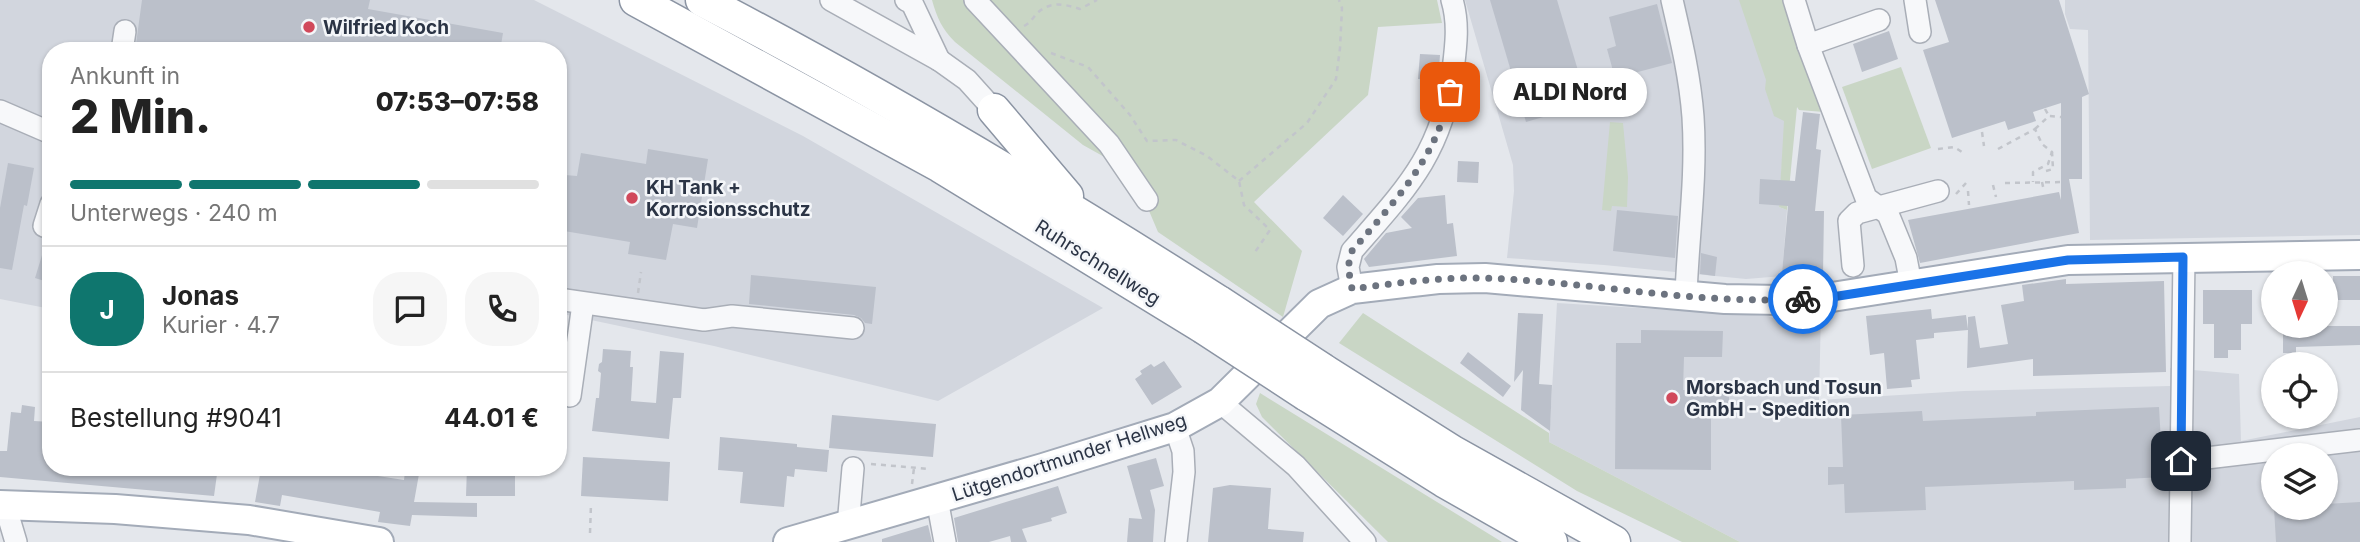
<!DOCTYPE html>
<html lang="de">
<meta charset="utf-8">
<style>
body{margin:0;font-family:Inter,sans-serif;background:#f6f6f6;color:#222;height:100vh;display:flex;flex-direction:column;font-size:26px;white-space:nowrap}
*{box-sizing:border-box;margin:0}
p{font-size:23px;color:#767676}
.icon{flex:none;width:38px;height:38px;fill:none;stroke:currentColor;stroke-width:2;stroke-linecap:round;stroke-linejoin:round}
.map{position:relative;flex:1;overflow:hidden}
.details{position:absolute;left:42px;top:42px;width:525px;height:434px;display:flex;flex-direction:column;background:#fff;border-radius:28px;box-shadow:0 2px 5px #0004}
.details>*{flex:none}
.needle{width:46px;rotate:184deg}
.controls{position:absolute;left:2261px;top:261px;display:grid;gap:14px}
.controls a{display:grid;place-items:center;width:77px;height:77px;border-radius:50%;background:#fff;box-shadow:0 2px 5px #0004;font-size:35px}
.pin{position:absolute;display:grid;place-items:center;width:60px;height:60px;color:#fff;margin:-30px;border-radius:14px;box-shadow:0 4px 10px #0006}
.courier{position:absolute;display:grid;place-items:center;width:70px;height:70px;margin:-35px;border:5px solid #1a73e8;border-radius:50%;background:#fff;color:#222;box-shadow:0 2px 9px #0007}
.bubble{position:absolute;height:49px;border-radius:24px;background:#fff;box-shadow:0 2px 5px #0004;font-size:23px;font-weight:800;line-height:49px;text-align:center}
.headline em{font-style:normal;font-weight:800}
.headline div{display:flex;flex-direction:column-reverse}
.headline{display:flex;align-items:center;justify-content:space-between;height:119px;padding:0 28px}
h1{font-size:46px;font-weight:800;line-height:52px}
.bar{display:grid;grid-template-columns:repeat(4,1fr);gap:10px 7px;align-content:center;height:84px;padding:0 28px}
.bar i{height:9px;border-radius:5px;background:#e0e0e0}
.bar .selected{background:#0f766e}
.bar p{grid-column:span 4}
.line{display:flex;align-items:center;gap:18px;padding:0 28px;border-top:2px solid #e0e0e0}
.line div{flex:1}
.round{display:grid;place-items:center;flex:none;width:74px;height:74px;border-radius:28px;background:#f6f6f6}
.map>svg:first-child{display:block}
.built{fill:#d2d6de;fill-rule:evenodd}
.green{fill:#c9d6c5}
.building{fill:#bbc0ca}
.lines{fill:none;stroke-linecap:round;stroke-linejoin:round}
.minor-casing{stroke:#a9aeb7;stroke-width:24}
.major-casing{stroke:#a3abb8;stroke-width:32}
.highway-casing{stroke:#8b94a3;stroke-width:35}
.path{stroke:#c2c5cb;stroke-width:2.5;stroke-dasharray:5 5;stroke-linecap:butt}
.minor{stroke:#f7f8fa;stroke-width:21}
.major{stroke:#fff;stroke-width:28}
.highway{stroke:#fff;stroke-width:32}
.highway-bridge-casing{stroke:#8b94a3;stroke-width:35;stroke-linecap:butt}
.highway-bridge{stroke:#fff;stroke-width:32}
.done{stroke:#6c737f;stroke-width:7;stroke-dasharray:0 12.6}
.route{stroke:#1a73e8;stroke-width:9}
.poi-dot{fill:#d1495b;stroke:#f4f6f9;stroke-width:2.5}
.labels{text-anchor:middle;stroke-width:5;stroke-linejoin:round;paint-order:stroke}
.poi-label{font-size:19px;font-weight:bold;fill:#2b3445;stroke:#f4f6f9;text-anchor:start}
.street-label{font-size:19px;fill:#2b3445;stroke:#f4f6f9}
</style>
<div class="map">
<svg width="2360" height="542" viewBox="0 0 2360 542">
<rect width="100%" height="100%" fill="#e4e7ec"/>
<g class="built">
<path d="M 0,0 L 534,0 L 803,136 L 1103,308 L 938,401 L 714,346 L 558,313 L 558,51 L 51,51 L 51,309 L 0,299 Z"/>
<path d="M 1465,0 L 1748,0 L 1785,121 L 1779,207 L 1787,210 L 1782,276 L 1746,279 L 1604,265 L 1507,258 L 1514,191 L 1513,165 Z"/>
<path d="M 2065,0 L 2360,0 L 2360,235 L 2090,240 L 2088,30 L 2070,29 L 2065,14 Z"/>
<path d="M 1557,303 L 1768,316 L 1780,321 L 1821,311 L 1819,400 L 1964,391 L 2170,386 L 2170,368 L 2239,374 L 2241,441 L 2360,417 L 2360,542 L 1740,542 L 1549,442 ZM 2273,455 L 2326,455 L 2326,508 L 2273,508 Z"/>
</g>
<g class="green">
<path d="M 932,0 L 1437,0 L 1442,23 L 1378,27 L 1368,95 L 1254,202 L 1302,251 L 1283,317 L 1158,232 L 1133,173 L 1083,145 L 955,42 C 942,29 937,18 932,0 Z"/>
<path d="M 1739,0 L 1788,0 L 1824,112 L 1799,110 L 1797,107 L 1787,210 L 1779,207 L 1784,121 L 1774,116 L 1765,89 L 1766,80 Z"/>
<path d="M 1901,67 L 1931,148 L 1872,169 L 1842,87 Z"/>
<path d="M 1610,122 L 1623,123 L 1628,177 L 1627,207 L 1612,206 L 1611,211 L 1602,210 Z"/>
<path d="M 1363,313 L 1549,433 L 1549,442 L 1740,542 L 1682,542 L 1577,491 L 1339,343 Z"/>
<path d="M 1260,393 L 1502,542 L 1388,542 L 1262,417 L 1256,404 Z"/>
</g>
<g class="building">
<path d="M 142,0 L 370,0 L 368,9 L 503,33 L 500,51 L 135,51 Z"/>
<path d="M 1490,0 L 1557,0 L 1588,104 L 1526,122 Z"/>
<path d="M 1935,0 L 2059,0 L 2089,94 L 2082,97 L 2082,179 L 2069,179 L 2079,233 L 1920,263 L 1908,220 L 2059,192 L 2061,200 L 2061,103 L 2033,112 L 2036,121 L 2008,130 L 2005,121 L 1952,138 L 1923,50 L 1949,42 Z"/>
<path d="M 1657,4 L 1672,63 L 1615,78 L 1607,49 L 1616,46 L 1609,17 Z"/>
<path d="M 1889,31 L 1898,59 L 1862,72 L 1853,44 Z"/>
<path d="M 1420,54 L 1440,55 L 1438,81 L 1418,79 Z"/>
<path d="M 1803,112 L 1820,114 L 1816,149 L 1821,150 L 1815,211 L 1824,211 L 1823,275 L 1782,273 L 1788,206 L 1759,204 L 1760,179 L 1795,181 Z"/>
<path d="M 648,149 L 708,159 L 697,228 L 673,224 L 666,260 L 628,254 L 630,242 L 558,230 L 565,175 L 577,176 L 581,153 L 646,164 Z"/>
<path d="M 1458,161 L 1479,162 L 1478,183 L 1457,182 Z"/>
<path d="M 8,163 L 34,168 L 27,206 L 24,205 L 12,270 L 0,268 L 0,208 Z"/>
<path d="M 1343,195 L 1363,214 L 1343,236 L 1323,218 Z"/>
<path d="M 1445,195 L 1447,224 L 1453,223 L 1457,256 L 1369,267 L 1364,259 L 1386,233 L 1412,228 L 1401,217 L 1418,198 Z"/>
<path d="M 1617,210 L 1678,216 L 1675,258 L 1613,251 Z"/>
<path d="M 51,237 L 51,283 L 35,278 L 47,239 Z"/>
<path d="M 1701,253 L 1717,257 L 1715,276 L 1700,274 Z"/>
<path d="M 751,275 L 876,287 L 872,324 L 865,323 L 861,318 L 854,315 L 749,304 Z"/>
<rect x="2333" y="276" width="27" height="24"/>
<path d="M 2066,279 L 2066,284 L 2164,281 L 2166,372 L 2033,376 L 2033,359 L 1967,368 L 1968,330 L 1934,333 L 1934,338 L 1916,340 L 1920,379 L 1911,380 L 1912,387 L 1887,389 L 1884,353 L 1870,355 L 1866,316 L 1931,309 L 1932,319 L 1966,315 L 1968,329 L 1968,317 L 1975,316 L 1980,348 L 2008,344 L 2001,305 L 2024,301 L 2022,285 Z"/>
<path d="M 2203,290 L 2252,290 L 2252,324 L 2241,324 L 2241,350 L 2228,350 L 2228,358 L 2214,358 L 2214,324 L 2203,324 Z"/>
<path d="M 1518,313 L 1543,314 L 1539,384 L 1552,385 L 1550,431 L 1521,410 L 1523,370 L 1514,382 Z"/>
<path d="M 2283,326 L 2360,326 L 2360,345 L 2296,347 L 2296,353 L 2283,353 Z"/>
<path d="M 1641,330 L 1723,331 L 1722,357 L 1684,357 L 1683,390 L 1729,390 L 1729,405 L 1711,405 L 1711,470 L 1615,469 L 1616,343 L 1641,343 Z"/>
<path d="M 603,349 L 631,351 L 630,367 L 633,367 L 631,401 L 656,403 L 660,351 L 684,353 L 681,398 L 673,398 L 669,439 L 592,431 L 596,398 L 599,398 L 601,373 L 598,371 L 599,364 L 602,362 Z"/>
<path d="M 1468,352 L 1511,386 L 1503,397 L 1460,363 Z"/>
<path d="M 1164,361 L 1182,387 L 1152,405 L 1135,379 L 1142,374 L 1140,371 L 1151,364 L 1154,367 Z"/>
<path d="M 22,405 L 35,407 L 34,421 L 51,422 L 51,467 L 218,467 L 214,496 L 0,477 L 0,451 L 7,451 L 11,412 L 21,413 Z"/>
<path d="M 2159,407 L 2163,477 L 2126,479 L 2126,488 L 2074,490 L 2074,481 L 1925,487 L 1926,510 L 1845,513 L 1844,484 L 1828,485 L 1828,467 L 1843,467 L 1841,415 L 1922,411 L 1923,421 L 2036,416 L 2036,412 Z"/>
<path d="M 832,415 L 936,424 L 933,457 L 829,448 Z"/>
<path d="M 720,437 L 797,444 L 797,447 L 829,450 L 827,472 L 795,469 L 794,477 L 787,476 L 784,507 L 740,503 L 743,472 L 718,470 Z"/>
<path d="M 583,457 L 670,462 L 668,501 L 581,496 Z"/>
<path d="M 1156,458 L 1164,486 L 1150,490 L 1155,510 L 1153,542 L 1127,542 L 1129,518 L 1142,519 L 1127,466 Z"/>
<path d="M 272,467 L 319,467 L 404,480 L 405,472 L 419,474 L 414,502 L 477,503 L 477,517 L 412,515 L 410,526 L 378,522 L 380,512 L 282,495 L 280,506 L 255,502 L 261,469 L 271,471 Z"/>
<path d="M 467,467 L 515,467 L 515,496 L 466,496 Z"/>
<path d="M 1230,485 L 1271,488 L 1268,529 L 1304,532 L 1303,542 L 1208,542 L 1213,488 Z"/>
<path d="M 1058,486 L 1067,513 L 1051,518 L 1052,521 L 1022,529 L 1027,542 L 1011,542 L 1010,536 L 989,542 L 958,542 L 954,518 Z"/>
<path d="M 2360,502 L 2360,542 L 2276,542 L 2274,508 L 2326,508 L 2326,504 Z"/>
<path d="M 928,525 L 932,542 L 882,542 L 882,539 Z"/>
</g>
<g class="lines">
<defs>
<g id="minor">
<path d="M 831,0 L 939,60 L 967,80 L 994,110"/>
<path d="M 906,0 L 912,3 L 939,60"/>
<path d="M 975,0 L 1109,144 L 1147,200"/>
<path d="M 1672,0 C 1681,39 1690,77 1693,117 C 1697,177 1688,236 1686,295"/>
<path d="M 1794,0 L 1808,45 L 1866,198 L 1888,214 L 1906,258 L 1911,284"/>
<path d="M 1915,0 L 1920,32"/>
<path d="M 1808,45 L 1879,20"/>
<path d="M 122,51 L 125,31"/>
<path d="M 0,111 L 51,133"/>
<path d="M 44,226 L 51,204"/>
<path d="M 1853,266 L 1849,221 L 1857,213 L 1938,191"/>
<path d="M 1352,289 L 1348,267 L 1352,251 C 1405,190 1442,154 1453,70 C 1456,46 1459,23 1452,0"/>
<path d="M 558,299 L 704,320 L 732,316 L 853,328"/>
<path d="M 570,396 L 583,304"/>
<path d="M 1220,402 L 1296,466 L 1365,542"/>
<path d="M 1175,427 L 1183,451 L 1184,472 L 1176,542"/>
<path d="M 2181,461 L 2360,440"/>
<path d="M 937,499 L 945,542"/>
<path d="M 5,505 L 16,542"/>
<path d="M 848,526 L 853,468"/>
<path d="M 2180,542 L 2184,257"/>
</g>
<g id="major">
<path d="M 0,505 L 115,509 L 249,520 L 379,542"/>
<path d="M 788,542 L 1043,468 L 1175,427 L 1220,402 L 1319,304 L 1352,289 L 1438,279 L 1485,278 L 1725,299 L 1783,300 L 1832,297 L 2068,260 L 2360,255"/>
</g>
<g id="highway">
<path d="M 636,0 L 940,166 L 1203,327"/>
<path d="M 702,0 C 879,92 1051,195 1219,302"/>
<path d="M 994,110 L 1067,196"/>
<path d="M 1323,370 L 1453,452 L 1614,542"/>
<path d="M 1307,395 L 1444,481 L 1551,542"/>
</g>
</defs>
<use href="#minor" class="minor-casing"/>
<use href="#major" class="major-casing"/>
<use href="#highway" class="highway-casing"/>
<g class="path">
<path d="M 1024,26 C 1032,22 1034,15 1041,10 C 1054,1 1067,5 1080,9 L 1097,0"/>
<path d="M 1051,53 L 1088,67 L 1130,115 L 1147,141 L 1176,140 L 1207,156 L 1239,181 L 1244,205 L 1270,230 L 1253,255"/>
<path d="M 2045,109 L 2049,116"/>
<path d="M 2035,129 L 2049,116 L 2061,117"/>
<path d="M 1982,132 L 1984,146"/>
<path d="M 1938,149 L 1954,147 L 1962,152"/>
<path d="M 1998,149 L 2035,129 L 2042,144 L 2052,152 L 2048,164 L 2033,172 L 2033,182"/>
<path d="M 2046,171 L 2053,169 L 2052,152"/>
<path d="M 1239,181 L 1307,123 L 1336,79 L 1340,48 L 1342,8 L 1339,0"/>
<path d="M 2042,182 L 2044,191"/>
<path d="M 2005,183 L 2065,182"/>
<path d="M 1993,185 L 1996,197"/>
<path d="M 1968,191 L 1969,205"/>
<path d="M 1956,194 L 1966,183"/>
<path d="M 638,293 L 641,272"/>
<path d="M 871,464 L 930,469"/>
<path d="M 912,484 L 914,468"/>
<path d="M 590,533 L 591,504"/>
</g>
<use href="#minor" class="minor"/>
<use href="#major" class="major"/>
<use href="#highway" class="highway"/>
<defs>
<g id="highway-bridge">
<path d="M 1219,302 L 1323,370"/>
<path d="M 1203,327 L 1307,395"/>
</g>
</defs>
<use href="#highway-bridge" class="highway-bridge-casing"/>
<use href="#highway-bridge" class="highway-bridge"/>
</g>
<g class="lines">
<path class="done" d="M 1450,92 C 1438,157 1393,203 1352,251 L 1348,267 L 1352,289 C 1396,283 1440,277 1485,278 C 1591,282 1697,305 1803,299"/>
<path class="route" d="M 1803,299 L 1832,297 L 2068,260 L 2183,257 L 2181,461"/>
</g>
<g class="poi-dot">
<circle cx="309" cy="27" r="7"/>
<circle cx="632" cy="198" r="7"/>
<circle cx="1672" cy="398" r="7"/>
</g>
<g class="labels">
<g class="poi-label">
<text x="323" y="34">Wilfried Koch</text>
<text x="646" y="194">KH Tank +<tspan x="646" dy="22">Korrosionsschutz</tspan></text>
<text x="1686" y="394">Morsbach und Tosun<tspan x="1686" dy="22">GmbH - Spedition</tspan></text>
</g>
<g class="street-label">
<text transform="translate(1098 262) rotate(32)" y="7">Ruhrschnellweg</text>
<text transform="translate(1069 457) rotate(-18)" y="7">Lütgendortmunder Hellweg</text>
</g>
</g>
</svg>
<div class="controls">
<a><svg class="needle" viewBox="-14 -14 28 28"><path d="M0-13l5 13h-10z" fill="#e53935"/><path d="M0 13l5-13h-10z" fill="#767676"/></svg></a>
<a><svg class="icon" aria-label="locate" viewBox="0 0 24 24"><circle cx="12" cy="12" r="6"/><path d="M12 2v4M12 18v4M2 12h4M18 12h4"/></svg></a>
<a><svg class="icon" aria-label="layers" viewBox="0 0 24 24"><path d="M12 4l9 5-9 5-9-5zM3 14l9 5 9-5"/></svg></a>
</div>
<div class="pin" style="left:1450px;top:92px;background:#ea580c"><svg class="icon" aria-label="bag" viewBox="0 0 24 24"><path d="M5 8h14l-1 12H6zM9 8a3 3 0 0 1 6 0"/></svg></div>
<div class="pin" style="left:2181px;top:461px;background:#1f2937"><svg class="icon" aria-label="home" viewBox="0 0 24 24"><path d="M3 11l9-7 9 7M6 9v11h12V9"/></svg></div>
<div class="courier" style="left:1803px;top:299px"><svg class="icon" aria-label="bike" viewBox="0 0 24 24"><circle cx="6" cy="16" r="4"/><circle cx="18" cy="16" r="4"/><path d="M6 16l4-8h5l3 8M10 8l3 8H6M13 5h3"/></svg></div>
<div class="bubble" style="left:1493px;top:68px;width:154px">ALDI Nord</div>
<section class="details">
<div class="headline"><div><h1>2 Min.</h1><p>Ankunft in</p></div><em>07:53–07:58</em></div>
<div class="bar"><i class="selected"></i><i class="selected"></i><i class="selected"></i><i></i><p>Unterwegs · 240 m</p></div>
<div class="line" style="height:126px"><b class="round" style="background:#0f766e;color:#fff">J</b><div><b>Jonas</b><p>Kurier · 4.7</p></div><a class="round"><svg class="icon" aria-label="chat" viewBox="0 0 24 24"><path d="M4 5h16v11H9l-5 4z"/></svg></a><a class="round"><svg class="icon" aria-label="phone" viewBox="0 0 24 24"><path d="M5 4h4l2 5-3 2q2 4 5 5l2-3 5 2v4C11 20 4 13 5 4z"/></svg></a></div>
<div class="line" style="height:91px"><div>Bestellung #9041</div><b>44.01 €</b></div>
</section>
</div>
